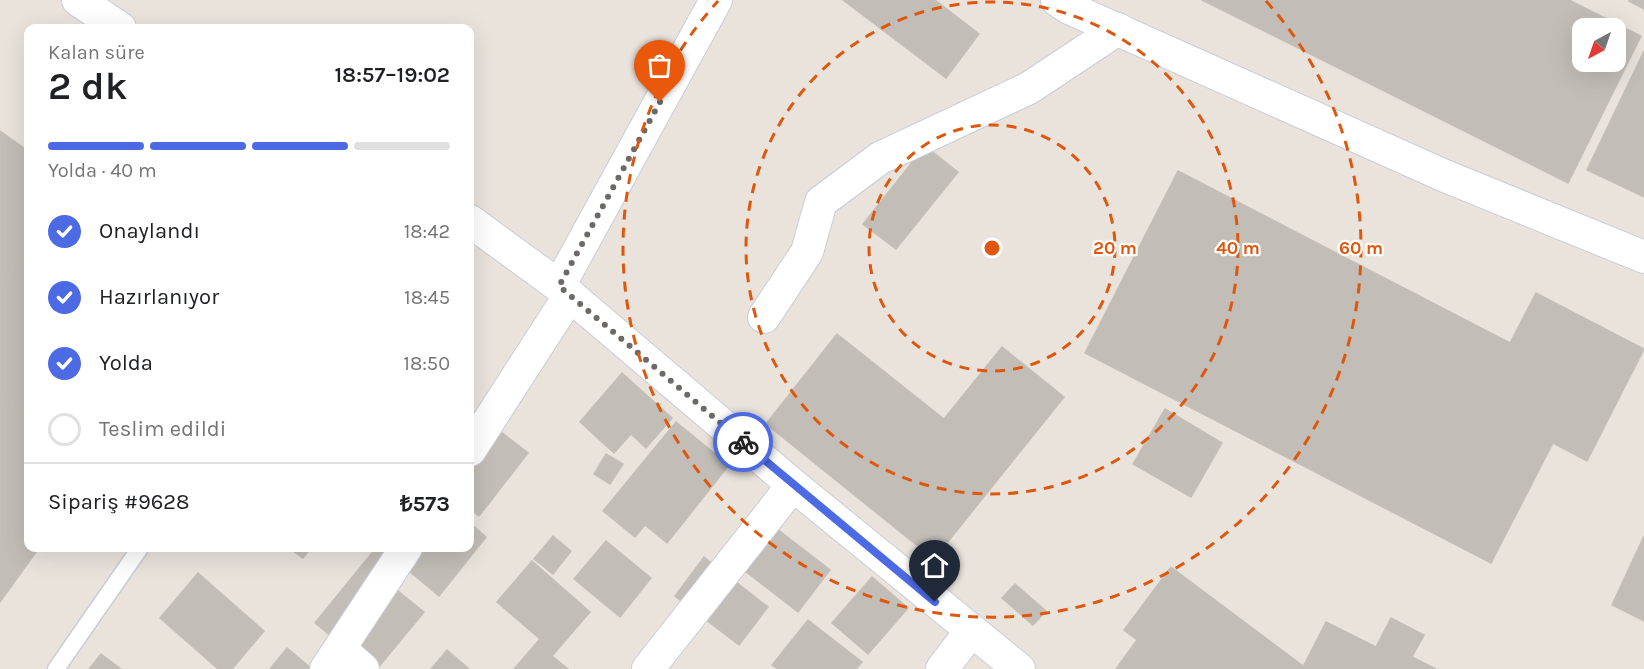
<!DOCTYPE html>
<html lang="tr">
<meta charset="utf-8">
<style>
body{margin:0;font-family:Karla,sans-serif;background:#f2f2f2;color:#202124;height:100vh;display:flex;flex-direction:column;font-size:22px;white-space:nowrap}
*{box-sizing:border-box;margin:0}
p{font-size:20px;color:#757577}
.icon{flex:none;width:33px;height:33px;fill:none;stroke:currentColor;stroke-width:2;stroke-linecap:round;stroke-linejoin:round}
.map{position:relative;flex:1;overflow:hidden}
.drawer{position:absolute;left:24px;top:24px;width:450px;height:528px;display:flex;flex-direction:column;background:#fff;border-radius:12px;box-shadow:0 6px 24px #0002}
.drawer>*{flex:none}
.needle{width:39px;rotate:220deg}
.buttons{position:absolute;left:1572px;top:18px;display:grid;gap:12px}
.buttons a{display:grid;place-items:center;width:54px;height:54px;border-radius:12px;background:#fff;box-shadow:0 6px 24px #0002;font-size:30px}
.pin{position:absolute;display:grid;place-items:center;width:51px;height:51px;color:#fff;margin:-62px -26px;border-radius:50% 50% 50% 0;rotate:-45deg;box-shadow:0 0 6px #0007}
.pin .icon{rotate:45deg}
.courier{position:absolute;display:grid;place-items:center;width:60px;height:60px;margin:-30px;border:4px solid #4d6ae5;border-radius:50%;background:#fff;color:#222;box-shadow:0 2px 8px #0007}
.headline em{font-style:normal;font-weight:600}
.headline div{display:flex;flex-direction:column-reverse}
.headline{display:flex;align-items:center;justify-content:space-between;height:102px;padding:0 24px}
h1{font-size:39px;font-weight:600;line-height:45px}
.bar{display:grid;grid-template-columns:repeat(4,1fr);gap:9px 6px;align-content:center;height:72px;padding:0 24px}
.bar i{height:8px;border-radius:4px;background:#e0e0e0}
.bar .current{background:#4d6ae5}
.bar p{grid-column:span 4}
.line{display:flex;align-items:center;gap:15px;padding:0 24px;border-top:2px solid #e0e0e0}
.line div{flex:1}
ol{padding:0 24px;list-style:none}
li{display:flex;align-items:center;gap:18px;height:66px}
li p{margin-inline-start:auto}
li .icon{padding:6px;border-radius:50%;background:#4d6ae5;color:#fff;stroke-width:4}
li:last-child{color:#757577}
li i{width:33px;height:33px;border:3px solid #e0e0e0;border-radius:50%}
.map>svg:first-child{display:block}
.building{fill:#c2bdb7;stroke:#c4bfb6;stroke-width:1.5;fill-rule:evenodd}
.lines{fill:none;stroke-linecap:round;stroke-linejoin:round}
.service-casing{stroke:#cacdd9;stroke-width:19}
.minor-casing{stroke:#cacdd9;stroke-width:34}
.service{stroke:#fff;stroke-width:16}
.minor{stroke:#fff;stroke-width:32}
.done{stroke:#6c6967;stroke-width:6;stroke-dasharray:0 10.8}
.route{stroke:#4d6ae5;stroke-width:8}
.ring{fill:none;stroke:#de570d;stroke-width:3;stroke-dasharray:10 8}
.centre{fill:#de570d;stroke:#fff;stroke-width:3}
.ring-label{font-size:18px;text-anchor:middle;font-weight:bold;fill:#de570d;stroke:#fff;stroke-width:4.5;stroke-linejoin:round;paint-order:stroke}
</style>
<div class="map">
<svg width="1644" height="669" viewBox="0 0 1644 669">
<rect width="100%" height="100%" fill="#e9e3dc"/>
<g class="building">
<path d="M 843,0 L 935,0 L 979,34 L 946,78 Z"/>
<path d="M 1202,0 L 1569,0 L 1641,36 L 1568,183 ZM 1582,28 L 1616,28 L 1616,62 L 1582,62 Z"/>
<path d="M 1630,0 L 1644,0 L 1644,9 L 1629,1 Z"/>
<path d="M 1644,51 L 1644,197 L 1587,170 Z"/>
<path d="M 0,131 L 28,151 L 28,248 L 0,288 Z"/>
<path d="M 925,146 L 958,172 L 896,249 L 863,224 Z"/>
<path d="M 1178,171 L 1510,343 L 1536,293 L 1644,349 L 1587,461 L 1553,443 L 1491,563 L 1085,353 Z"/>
<path d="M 28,248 L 28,418 L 0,397 L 0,288 Z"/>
<path d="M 837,334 L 944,419 L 1002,347 L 1064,397 L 934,559 L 766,424 Z"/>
<path d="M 622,373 L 672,418 L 646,448 L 631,434 L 614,453 L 580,422 Z"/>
<path d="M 0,397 L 28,418 L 28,548 L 39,548 L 0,602 Z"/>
<path d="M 470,408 L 528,453 L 479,516 L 470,509 Z"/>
<path d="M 1165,409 L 1222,443 L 1191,497 L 1133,464 Z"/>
<path d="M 676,422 L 729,465 L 667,543 L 645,525 L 635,537 L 603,511 Z"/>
<path d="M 606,454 L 623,464 L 610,484 L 594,474 Z"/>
<path d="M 759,515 L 830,570 L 798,612 L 727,557 Z"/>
<path d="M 470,523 L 486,537 L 439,596 L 391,556 L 377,574 L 424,612 L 377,669 L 371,669 L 315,623 L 376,548 L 384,551 L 387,548 L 470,548 Z"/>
<path d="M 553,536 L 571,551 L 553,574 L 534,559 Z"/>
<path d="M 1644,536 L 1644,621 L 1612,605 Z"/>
<path d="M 606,541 L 651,578 L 620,617 L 574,579 Z"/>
<path d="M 289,548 L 311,548 L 303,558 Z"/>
<path d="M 704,557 L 768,607 L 739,645 L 675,596 Z"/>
<path d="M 532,561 L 590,612 L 552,656 L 568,669 L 514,669 L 540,639 L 497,602 Z"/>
<path d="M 1171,567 L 1303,666 L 1301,669 L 1116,669 L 1137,640 L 1124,630 Z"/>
<path d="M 198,573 L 264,631 L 232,669 L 218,669 L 160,618 Z"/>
<path d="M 872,577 L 908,608 L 868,654 L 832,623 Z"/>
<path d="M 1015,584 L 1046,611 L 1033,625 L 1002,598 Z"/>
<path d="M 1391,618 L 1424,635 L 1412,657 L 1436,669 L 1302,669 L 1326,622 L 1376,647 Z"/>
<path d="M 808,620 L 862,662 L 856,669 L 778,669 L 772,665 Z"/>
<path d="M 287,648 L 312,669 L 270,669 Z"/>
<path d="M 447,650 L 469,669 L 431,669 Z"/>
<path d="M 101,654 L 121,669 L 89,669 Z"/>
</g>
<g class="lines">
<defs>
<path id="service" d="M 56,669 L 140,548"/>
<g id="minor">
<path d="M 78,0 L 120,28"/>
<path d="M 1057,0 L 1069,8 L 1445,176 L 1644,257"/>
<path d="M 470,221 L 559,286 L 793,485 L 1019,669"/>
<path d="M 559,286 L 716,0"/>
<path d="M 764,317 L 807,252 L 821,202 L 880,158 L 1029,88 L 1118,29"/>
<path d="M 470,450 L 570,295"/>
<path d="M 340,649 L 363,669"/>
<path d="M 326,669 L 406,548"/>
<path d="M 648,669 L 793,485"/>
<path d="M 942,669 L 971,631"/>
</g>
</defs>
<use href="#service" class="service-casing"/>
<use href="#minor" class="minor-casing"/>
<use href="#service" class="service"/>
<use href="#minor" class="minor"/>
</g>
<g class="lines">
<path class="done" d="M 660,102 L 559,286 L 743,442"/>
<path class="route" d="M 743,442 L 935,602"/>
</g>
<g class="ring">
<circle cx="992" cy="248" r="123"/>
<circle cx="992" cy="248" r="246"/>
<path d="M1266 1A369 369 0 1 1 718 1"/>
</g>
<circle cx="992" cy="248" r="9" class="centre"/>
<g class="ring-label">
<text x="1115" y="254">20 m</text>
<text x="1238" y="254">40 m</text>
<text x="1361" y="254">60 m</text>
</g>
</svg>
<div class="buttons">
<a><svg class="needle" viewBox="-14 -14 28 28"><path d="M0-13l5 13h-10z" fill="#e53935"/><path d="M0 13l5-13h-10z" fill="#757577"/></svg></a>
</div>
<div class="pin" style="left:660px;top:102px;background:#ea580c"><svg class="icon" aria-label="bag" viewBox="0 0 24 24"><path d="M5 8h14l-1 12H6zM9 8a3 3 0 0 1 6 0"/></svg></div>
<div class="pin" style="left:935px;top:602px;background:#1f2937"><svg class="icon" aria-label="home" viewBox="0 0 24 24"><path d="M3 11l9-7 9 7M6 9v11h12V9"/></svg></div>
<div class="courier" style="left:743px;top:442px"><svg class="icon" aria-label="bike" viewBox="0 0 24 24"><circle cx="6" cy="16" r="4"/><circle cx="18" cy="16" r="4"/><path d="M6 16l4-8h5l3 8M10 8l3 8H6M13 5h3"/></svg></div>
<section class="drawer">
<div class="headline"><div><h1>2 dk</h1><p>Kalan süre</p></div><em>18:57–19:02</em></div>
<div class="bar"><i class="current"></i><i class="current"></i><i class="current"></i><i></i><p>Yolda · 40 m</p></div>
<ol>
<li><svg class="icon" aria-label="check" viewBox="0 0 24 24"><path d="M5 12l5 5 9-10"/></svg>Onaylandı<p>18:42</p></li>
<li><svg class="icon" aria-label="check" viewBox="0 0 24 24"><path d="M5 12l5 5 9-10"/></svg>Hazırlanıyor<p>18:45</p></li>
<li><svg class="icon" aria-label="check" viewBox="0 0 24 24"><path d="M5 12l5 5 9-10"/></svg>Yolda<p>18:50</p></li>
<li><i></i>Teslim edildi</li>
</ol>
<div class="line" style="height:78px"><div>Sipariş #9628</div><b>₺573</b></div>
</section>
</div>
